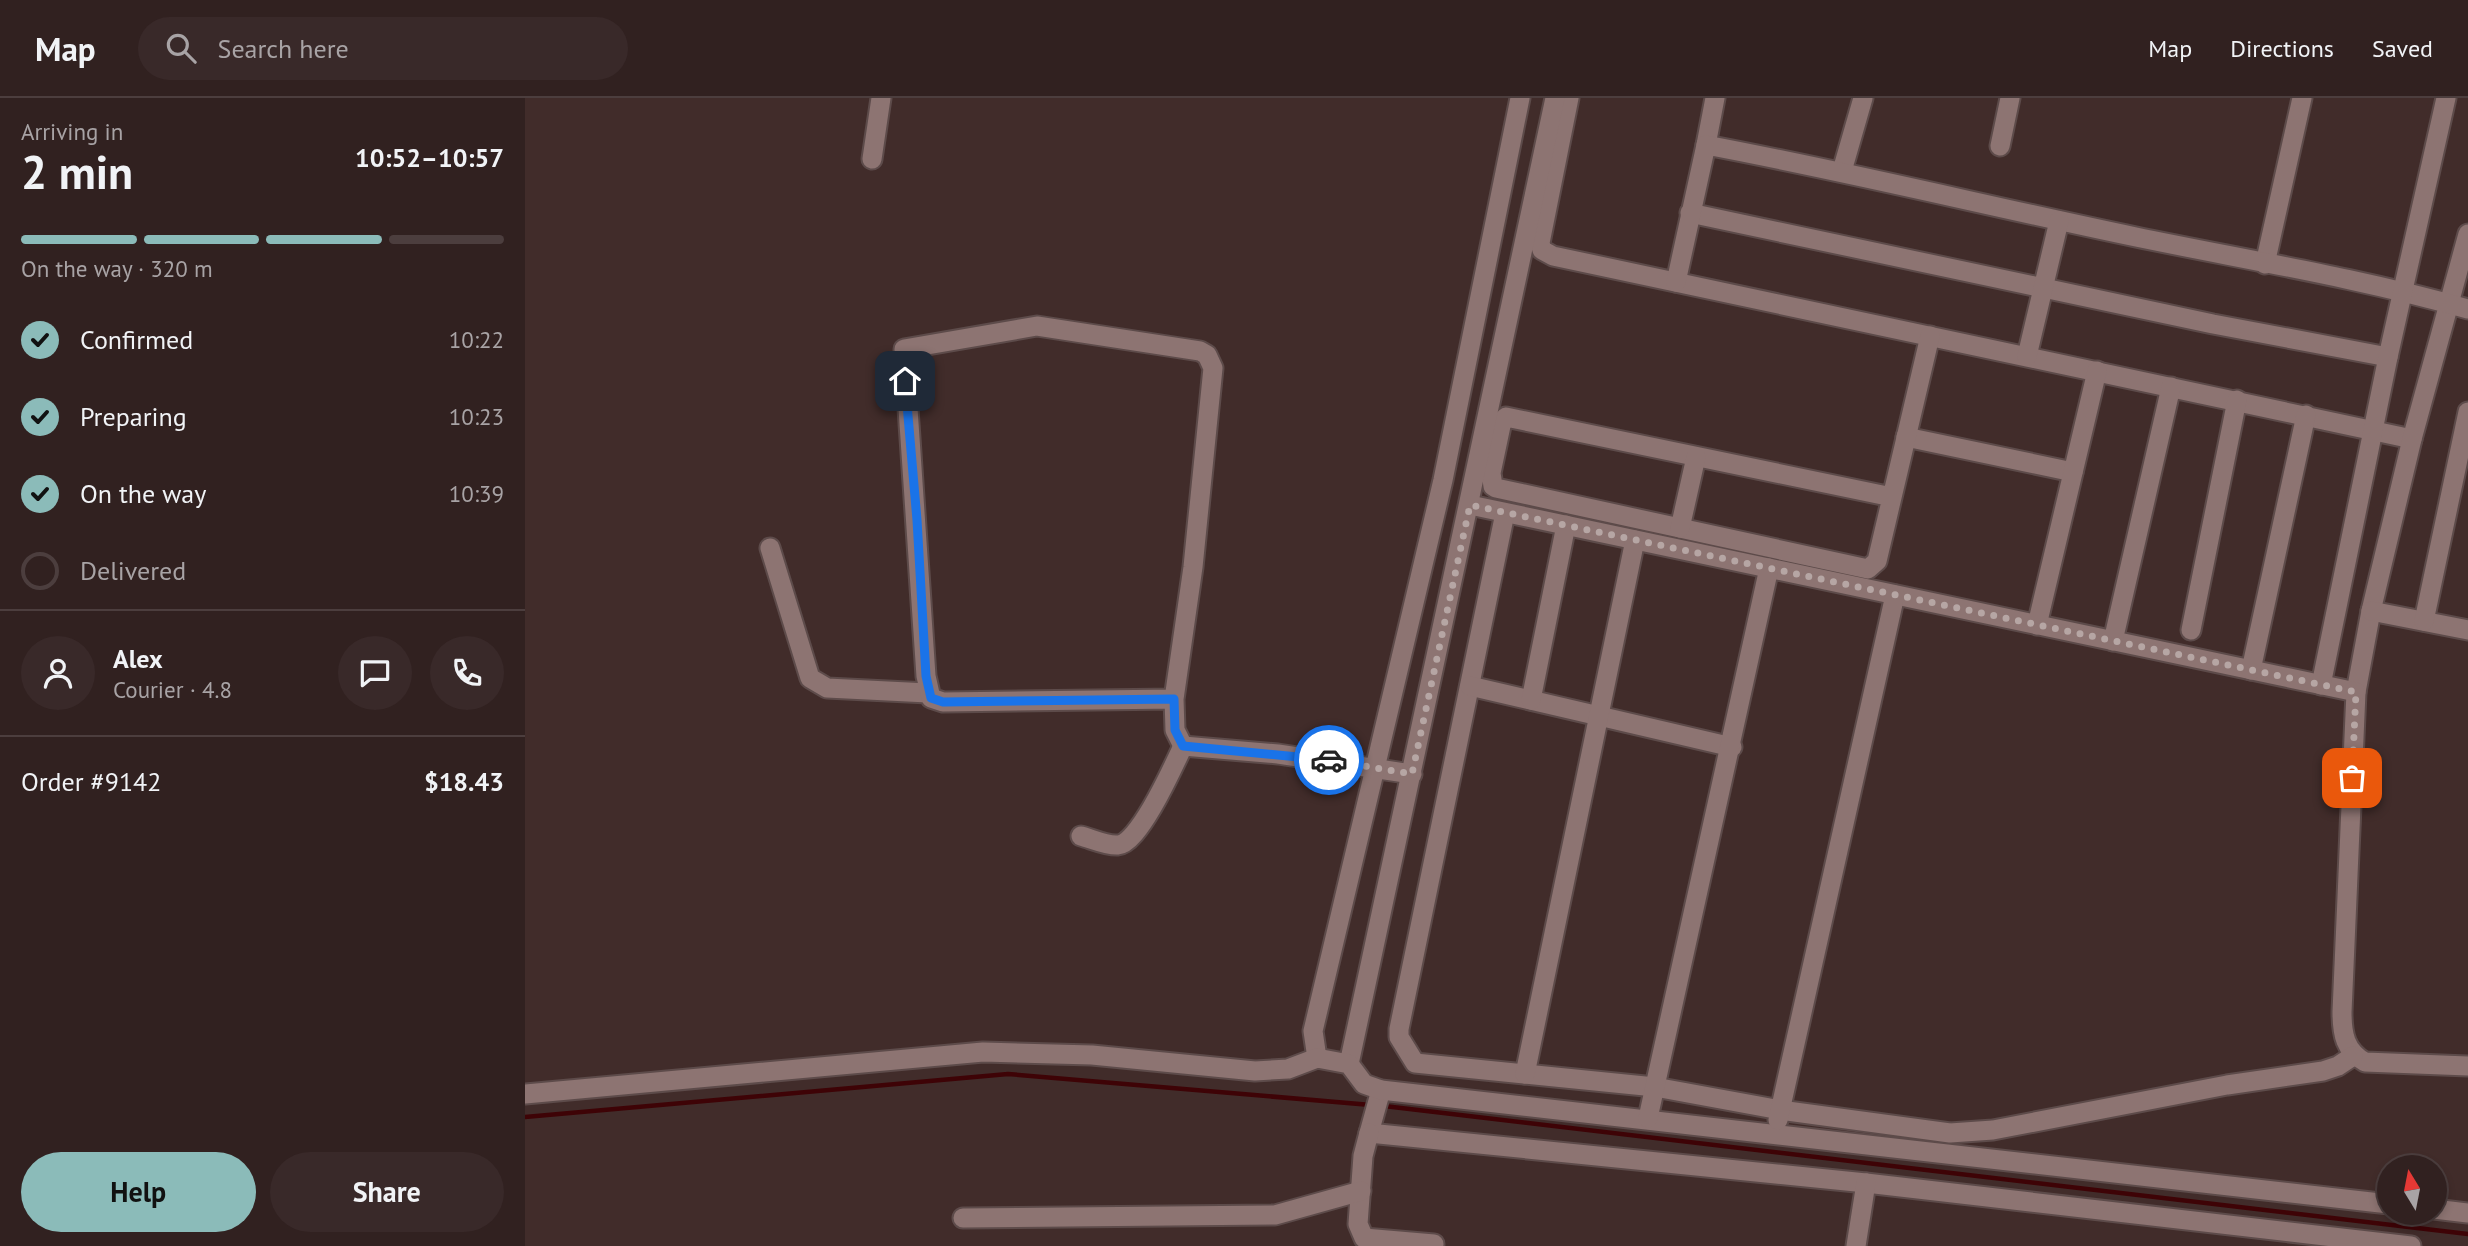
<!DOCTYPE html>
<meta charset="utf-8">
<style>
body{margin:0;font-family:"PT Sans",sans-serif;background:#392929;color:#f1f3f6;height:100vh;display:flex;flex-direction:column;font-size:26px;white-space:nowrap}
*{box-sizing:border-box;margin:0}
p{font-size:23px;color:#a8a3a5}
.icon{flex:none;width:38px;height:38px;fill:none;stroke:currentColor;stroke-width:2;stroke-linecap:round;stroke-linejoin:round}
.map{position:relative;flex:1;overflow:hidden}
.side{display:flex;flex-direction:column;background:#312120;width:525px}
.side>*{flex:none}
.needle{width:46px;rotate:350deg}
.fabs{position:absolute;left:1852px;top:1057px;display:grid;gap:14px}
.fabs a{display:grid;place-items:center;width:70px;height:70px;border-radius:50%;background:#312120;box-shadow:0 4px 10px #0003,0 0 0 2px #4c3e3e;font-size:35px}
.pin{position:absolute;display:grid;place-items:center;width:60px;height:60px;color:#fff;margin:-30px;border-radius:14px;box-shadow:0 4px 10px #0006}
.courier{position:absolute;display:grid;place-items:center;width:70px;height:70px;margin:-35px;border:5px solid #1a73e8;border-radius:50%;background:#fff;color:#222;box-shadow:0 2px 9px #0007}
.summary em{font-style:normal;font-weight:700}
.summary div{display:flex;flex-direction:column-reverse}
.summary{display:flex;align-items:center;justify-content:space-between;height:119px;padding:0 21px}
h1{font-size:46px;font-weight:700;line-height:52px}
.bar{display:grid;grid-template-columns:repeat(4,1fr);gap:10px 7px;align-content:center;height:84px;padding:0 21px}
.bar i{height:9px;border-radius:5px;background:#4c3e3e}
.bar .selected{background:#8bbbb9}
.bar p{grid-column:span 4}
.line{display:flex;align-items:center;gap:18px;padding:0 21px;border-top:2px solid #4c3e3e}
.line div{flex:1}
.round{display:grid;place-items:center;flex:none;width:74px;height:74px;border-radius:37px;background:#392929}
ol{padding:0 21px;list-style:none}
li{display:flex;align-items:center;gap:21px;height:77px}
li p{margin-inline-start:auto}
li .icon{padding:7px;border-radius:50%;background:#8bbbb9;color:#111;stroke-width:4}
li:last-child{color:#a8a3a5}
li i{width:38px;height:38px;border:4px solid #4c3e3e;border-radius:50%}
.primary-button{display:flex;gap:14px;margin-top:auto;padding:14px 21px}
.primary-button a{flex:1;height:80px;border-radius:42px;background:#8bbbb9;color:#111;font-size:28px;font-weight:700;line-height:80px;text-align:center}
.primary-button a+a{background:#392929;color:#f1f3f6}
header{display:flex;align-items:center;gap:42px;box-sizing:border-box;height:98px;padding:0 35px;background:#312120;border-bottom:2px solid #4c3e3e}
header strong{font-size:33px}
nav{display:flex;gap:38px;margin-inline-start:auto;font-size:24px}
.search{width:490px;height:63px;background:#392929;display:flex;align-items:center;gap:18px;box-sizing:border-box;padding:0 24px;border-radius:38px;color:#a8a3a5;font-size:26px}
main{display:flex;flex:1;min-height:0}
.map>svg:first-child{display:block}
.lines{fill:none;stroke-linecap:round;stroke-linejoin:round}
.stream{stroke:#3e0306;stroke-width:4.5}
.minor-casing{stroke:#5d4b4a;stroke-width:23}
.minor{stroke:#8d7472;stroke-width:19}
.done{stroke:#b6a6a4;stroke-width:7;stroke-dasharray:0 12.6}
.route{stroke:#1a73e8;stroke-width:9}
</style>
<header>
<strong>Map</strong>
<div class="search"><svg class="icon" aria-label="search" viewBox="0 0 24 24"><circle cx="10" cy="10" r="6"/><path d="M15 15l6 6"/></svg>Search here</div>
<nav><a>Map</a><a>Directions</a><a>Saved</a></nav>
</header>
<main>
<section class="side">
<div class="summary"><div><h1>2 min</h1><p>Arriving in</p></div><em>10:52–10:57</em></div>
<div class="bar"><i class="selected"></i><i class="selected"></i><i class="selected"></i><i></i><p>On the way · 320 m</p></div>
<ol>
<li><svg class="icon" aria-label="check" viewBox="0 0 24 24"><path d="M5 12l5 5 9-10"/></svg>Confirmed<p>10:22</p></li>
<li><svg class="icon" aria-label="check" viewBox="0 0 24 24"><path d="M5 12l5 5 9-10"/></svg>Preparing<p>10:23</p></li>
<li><svg class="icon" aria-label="check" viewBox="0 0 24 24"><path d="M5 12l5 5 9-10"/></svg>On the way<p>10:39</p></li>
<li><i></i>Delivered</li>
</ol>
<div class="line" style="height:126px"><a class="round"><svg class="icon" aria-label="person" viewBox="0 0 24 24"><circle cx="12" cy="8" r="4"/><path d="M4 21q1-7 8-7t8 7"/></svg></a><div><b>Alex</b><p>Courier · 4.8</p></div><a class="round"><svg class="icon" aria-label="chat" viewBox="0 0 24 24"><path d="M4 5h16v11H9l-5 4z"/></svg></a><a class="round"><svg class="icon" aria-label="phone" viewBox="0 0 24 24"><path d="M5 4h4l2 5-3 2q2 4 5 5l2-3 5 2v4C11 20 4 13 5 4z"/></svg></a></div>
<div class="line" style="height:91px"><div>Order #9142</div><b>$18.43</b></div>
<div class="primary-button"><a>Help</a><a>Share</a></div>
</section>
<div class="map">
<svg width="1943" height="1148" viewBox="0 0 1943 1148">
<rect width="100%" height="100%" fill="#412c2a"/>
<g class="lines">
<g class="stream">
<path d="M 859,1008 L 1943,1136"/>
<path d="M 0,1019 L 483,976 L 846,1007"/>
</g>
<defs>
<g id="minor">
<path d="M 1044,0 L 1015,145 L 1017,152 L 1028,158 L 1887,341"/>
<path d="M 1181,47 L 1190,0"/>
<path d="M 1475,48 L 1485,0"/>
<path d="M 347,61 L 356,0"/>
<path d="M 1317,73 L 1338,0"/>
<path d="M 1165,115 L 1688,226 L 1863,259"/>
<path d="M 1943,136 L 1887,341 L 1846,513 L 1831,594 L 1817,914 C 1817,936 1820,953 1840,964 L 1943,968"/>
<path d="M 1740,166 L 1777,0"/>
<path d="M 1151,184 L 1181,47 C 1325,74 1467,109 1611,139 C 1722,162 1834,180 1943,211"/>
<path d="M 1502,258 L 1534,123"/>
<path d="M 1381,339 L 1548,374"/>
<path d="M 1367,399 L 981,319 L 977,323 L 966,375 L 968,388 L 971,390 L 1343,471 L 1352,463 L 1405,238"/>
<path d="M 945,407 L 1831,594"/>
<path d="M 980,415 L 874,931 L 874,939 L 890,965 L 1130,989 L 1255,1012 L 1425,1035 L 1468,1032 L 1702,987 L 1798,973 L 1813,968 L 1828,958"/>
<path d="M 1155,430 L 1171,359"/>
<path d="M 245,450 L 285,580 L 302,590 L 403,595"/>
<path d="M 1846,513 L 1943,532"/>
<path d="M 1899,523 L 1943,314"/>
<path d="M 1512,527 L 1572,273"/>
<path d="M 1666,532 L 1712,302"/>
<path d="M 1588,543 L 1646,289"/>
<path d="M 1726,572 L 1781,317"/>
<path d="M 1796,587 L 1863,259 L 1921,0"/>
<path d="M 945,588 L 1207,649"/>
<path d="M 649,601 L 418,604 L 406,600 L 401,578 L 379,251 L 512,228 L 675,253 L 682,257 L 688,270 L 668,469 L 649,601 L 650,632 L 658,648"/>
<path d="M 1006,602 L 1041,427"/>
<path d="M 658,648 L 753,656 L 887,676"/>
<path d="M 556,738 C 567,741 582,748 593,747 C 614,746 649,667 658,648"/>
<path d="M 792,960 L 788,933 L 918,382 L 995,0"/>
<path d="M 824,966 L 1030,0"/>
<path d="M 1000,976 L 1110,442"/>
<path d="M 856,992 L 844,1035 L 1341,1085 L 1886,1148"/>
<path d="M 0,996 L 458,954 L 567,957 L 730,973 L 763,971 L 792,960 L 824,966 L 839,986 L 856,992 L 1864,1106"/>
<path d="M 1123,1020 L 1244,470"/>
<path d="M 1253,1022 L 1370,497"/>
<path d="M 844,1035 L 838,1058 L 833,1126 L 839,1140 L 909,1146"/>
<path d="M 1909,1111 L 1943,1115"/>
<path d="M 438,1120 L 750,1117 L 836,1093"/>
<path d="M 1331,1148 L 1341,1085"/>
</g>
</defs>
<use href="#minor" class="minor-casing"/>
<use href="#minor" class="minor"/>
</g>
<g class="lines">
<path class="done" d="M 804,662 L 887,676 L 945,407 L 1831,594 L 1827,680"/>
<path class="route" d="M 380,283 L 392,422 L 401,578 L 406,600 L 418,604 L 649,601 L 650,632 L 658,648 L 804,662"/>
</g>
</svg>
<div class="fabs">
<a><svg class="needle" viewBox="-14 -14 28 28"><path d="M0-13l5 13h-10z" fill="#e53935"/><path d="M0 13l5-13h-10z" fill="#a8a3a5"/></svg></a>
</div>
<div class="pin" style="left:1827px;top:680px;background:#ea580c"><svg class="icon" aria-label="bag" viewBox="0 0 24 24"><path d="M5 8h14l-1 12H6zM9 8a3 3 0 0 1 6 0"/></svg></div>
<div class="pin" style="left:380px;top:283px;background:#1f2937"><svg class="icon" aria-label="home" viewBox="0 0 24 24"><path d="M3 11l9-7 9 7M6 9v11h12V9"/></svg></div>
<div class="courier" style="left:804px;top:662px"><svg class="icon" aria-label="car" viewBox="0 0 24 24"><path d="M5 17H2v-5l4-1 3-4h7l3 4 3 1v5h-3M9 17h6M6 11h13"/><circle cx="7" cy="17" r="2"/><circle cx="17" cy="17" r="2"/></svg></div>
</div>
</main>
